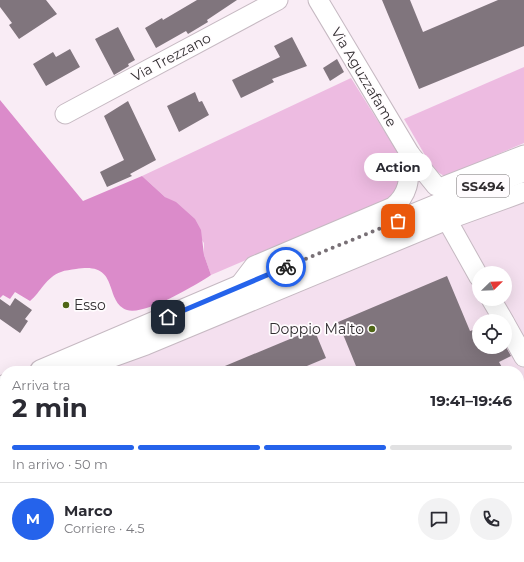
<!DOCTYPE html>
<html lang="it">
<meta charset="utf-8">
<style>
body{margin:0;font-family:Montserrat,sans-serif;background:#f2f2f3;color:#2b2b33;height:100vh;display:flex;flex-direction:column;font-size:15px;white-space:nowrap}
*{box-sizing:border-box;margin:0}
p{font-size:13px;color:#7c7c81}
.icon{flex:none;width:22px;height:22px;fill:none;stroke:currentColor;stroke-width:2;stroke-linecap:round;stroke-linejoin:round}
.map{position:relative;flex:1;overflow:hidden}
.sheet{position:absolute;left:0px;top:366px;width:524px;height:196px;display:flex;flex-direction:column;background:#fff;border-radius:16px 16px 0 0;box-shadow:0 4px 16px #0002}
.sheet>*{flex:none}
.needle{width:26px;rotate:67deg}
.fabs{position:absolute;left:472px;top:266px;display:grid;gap:8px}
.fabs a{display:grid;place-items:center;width:40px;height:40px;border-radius:50%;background:#fff;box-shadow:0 4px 16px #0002;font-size:20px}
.pin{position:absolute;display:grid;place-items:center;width:34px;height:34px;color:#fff;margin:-17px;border-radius:8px;box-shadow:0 2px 6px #0006}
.courier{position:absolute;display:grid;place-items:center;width:40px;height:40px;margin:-20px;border:3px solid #2563eb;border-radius:50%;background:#fff;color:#222;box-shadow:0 1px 5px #0007}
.bubble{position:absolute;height:28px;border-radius:14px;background:#fff;box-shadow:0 4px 16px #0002;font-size:13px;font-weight:700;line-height:28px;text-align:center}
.headline em{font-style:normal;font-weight:700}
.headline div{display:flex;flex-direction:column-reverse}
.headline{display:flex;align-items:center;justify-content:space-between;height:68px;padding:0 12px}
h1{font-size:26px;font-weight:700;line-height:30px}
.bar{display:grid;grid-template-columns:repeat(4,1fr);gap:6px 4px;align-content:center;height:48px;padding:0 12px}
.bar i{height:5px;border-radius:3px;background:#e1e1e2}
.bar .active{background:#2563eb}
.bar p{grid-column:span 4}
.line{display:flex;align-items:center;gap:10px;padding:0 12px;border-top:1px solid #e1e1e2}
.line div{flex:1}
.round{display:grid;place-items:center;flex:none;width:42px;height:42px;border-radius:21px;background:#f2f2f3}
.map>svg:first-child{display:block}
.built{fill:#f4e0ef;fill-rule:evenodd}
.green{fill:#edbbe1}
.forest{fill:#db8bca}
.building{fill:#80757d}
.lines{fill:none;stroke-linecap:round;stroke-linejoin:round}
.minor-casing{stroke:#c6b9c2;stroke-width:21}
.primary-casing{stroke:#c6b9c2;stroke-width:24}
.minor{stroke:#fff;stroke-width:19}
.primary{stroke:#fff;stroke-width:22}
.done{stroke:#787076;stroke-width:4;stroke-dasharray:0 7.2}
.route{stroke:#2563eb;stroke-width:5}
.poi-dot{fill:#4f6716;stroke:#fffcfe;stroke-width:1.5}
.labels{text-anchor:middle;stroke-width:3.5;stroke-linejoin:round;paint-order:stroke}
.shield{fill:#fffcfe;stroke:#706c6e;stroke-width:1}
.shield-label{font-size:13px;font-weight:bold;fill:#322e31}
.street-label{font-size:14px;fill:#322e31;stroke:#fffcfe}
.poi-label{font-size:14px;fill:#322e31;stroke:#fffcfe;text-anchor:start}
</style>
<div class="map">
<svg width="524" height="562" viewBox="0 0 524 562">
<rect width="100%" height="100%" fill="#f9ecf5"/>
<path class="built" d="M 524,198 L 524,562 L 0,562 L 0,407 L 5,405 L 5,557 L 519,557 L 519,371 L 88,371 ZM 479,273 L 505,273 L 505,299 L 479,299 ZM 479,321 L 505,321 L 505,347 L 479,347 Z"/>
<g class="green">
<path d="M 524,67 L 524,143 L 453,173 L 444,176 L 433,169 L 404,119 Z"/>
<path d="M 351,78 L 400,156 L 403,165 L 400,189 L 390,198 L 211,275 L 204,255 L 204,243 L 176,203 L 165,197 L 142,176 Z"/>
</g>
<path class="forest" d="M 0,100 L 83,201 L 142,176 L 165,197 L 176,202 L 195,219 L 201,230 L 204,255 L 211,275 C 196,285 144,316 127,310 C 103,301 121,261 76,269 C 71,270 65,270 61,272 C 46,277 41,292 30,301 L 15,292 L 10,299 L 3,295 L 0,298 Z"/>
<g class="building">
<path d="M 0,0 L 46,0 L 57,14 L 19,39 L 9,25 L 12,23 L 0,7 Z"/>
<path d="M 197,0 L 237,0 L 207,20 L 208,22 L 188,34 L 186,31 L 156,48 L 145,28 L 162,18 L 163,20 Z"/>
<path d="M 382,0 L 410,0 L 423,32 L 498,0 L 524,0 L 524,46 L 419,89 Z"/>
<path d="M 118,27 L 135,60 L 128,64 L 129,66 L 114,75 L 95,39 Z"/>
<path d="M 292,37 L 307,66 L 272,79 L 274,82 L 241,98 L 232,80 L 280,57 L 274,46 Z"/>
<path d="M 70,49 L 80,67 L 46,86 L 33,64 L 53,52 L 56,57 Z"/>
<path d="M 337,59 L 344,72 L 330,81 L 323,68 Z"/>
<path d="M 195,92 L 199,102 L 202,101 L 209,115 L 179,132 L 167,106 Z"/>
<path d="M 128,101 L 156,160 L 130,174 L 132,176 L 107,187 L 100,172 L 124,160 L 104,116 Z"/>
<path d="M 447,276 L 470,331 L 479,328 L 479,347 L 506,347 L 511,356 L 499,362 L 504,371 L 358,371 L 338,322 Z"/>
<path d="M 15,298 L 32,310 L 25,319 L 28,321 L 20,333 L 0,319 L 0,299 L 10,306 Z"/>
<path d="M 314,329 L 326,358 L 295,371 L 213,371 Z"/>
</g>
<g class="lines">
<defs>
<g id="minor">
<path d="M 318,0 L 410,154 L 436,186 L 442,187 L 524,155"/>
<path d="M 65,114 L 278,0"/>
<path d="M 447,220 L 479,277"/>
<path d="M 238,287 L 254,266 L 393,207 C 411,193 409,175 410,154"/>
<path d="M 491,299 L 504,321"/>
<path d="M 505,323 L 524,357"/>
<path d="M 74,371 L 146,345 L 447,220 L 524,192"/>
<path d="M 0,400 L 5,399"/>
</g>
<g id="primary">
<path d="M 41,371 L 238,287 L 524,170"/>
<path d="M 0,389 L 5,386"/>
</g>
</defs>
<use href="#minor" class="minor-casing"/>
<use href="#primary" class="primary-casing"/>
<use href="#minor" class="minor"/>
<use href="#primary" class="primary"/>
</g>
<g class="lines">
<path class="done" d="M 286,267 L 398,221"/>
<path class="route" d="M 168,317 L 286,267"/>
</g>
<g class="poi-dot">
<circle cx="66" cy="305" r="4"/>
<circle cx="372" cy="329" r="4"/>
</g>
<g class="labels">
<rect class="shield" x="457" y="175" width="52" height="22" rx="3"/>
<g class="shield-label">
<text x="483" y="191">SS494</text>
</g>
<g class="street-label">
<text transform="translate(171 57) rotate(-28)" y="5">Via Trezzano</text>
<text transform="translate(364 77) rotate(59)" y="5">Via Aguzzafame</text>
</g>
<g class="poi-label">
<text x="74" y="310">Esso</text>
<text x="364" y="334" text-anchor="end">Doppio Malto</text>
</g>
</g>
</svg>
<div class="fabs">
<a><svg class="needle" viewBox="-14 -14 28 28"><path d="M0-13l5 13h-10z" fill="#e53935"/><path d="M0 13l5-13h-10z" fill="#7c7c81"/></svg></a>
<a><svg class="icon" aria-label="locate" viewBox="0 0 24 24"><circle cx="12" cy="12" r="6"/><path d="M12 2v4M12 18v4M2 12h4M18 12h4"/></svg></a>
</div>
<div class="pin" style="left:398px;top:221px;background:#ea580c"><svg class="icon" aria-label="bag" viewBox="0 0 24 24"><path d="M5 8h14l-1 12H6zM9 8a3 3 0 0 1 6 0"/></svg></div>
<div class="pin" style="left:168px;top:317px;background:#1f2937"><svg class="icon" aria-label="home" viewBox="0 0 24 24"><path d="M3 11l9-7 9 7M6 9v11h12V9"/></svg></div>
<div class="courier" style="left:286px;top:267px"><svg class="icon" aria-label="bike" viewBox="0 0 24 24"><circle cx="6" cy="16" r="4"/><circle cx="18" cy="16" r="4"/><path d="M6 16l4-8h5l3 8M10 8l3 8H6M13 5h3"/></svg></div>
<div class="bubble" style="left:364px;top:153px;width:68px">Action</div>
<section class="sheet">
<div class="headline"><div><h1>2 min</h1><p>Arriva tra</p></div><em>19:41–19:46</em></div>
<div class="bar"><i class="active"></i><i class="active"></i><i class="active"></i><i></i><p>In arrivo · 50 m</p></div>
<div class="line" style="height:72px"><b class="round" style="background:#2563eb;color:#fff">M</b><div><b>Marco</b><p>Corriere · 4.5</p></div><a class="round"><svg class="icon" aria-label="chat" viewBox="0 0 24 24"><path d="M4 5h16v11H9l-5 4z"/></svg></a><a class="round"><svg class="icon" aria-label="phone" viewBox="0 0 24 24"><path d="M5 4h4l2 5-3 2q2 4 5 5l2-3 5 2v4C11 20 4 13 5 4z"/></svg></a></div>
</section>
</div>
